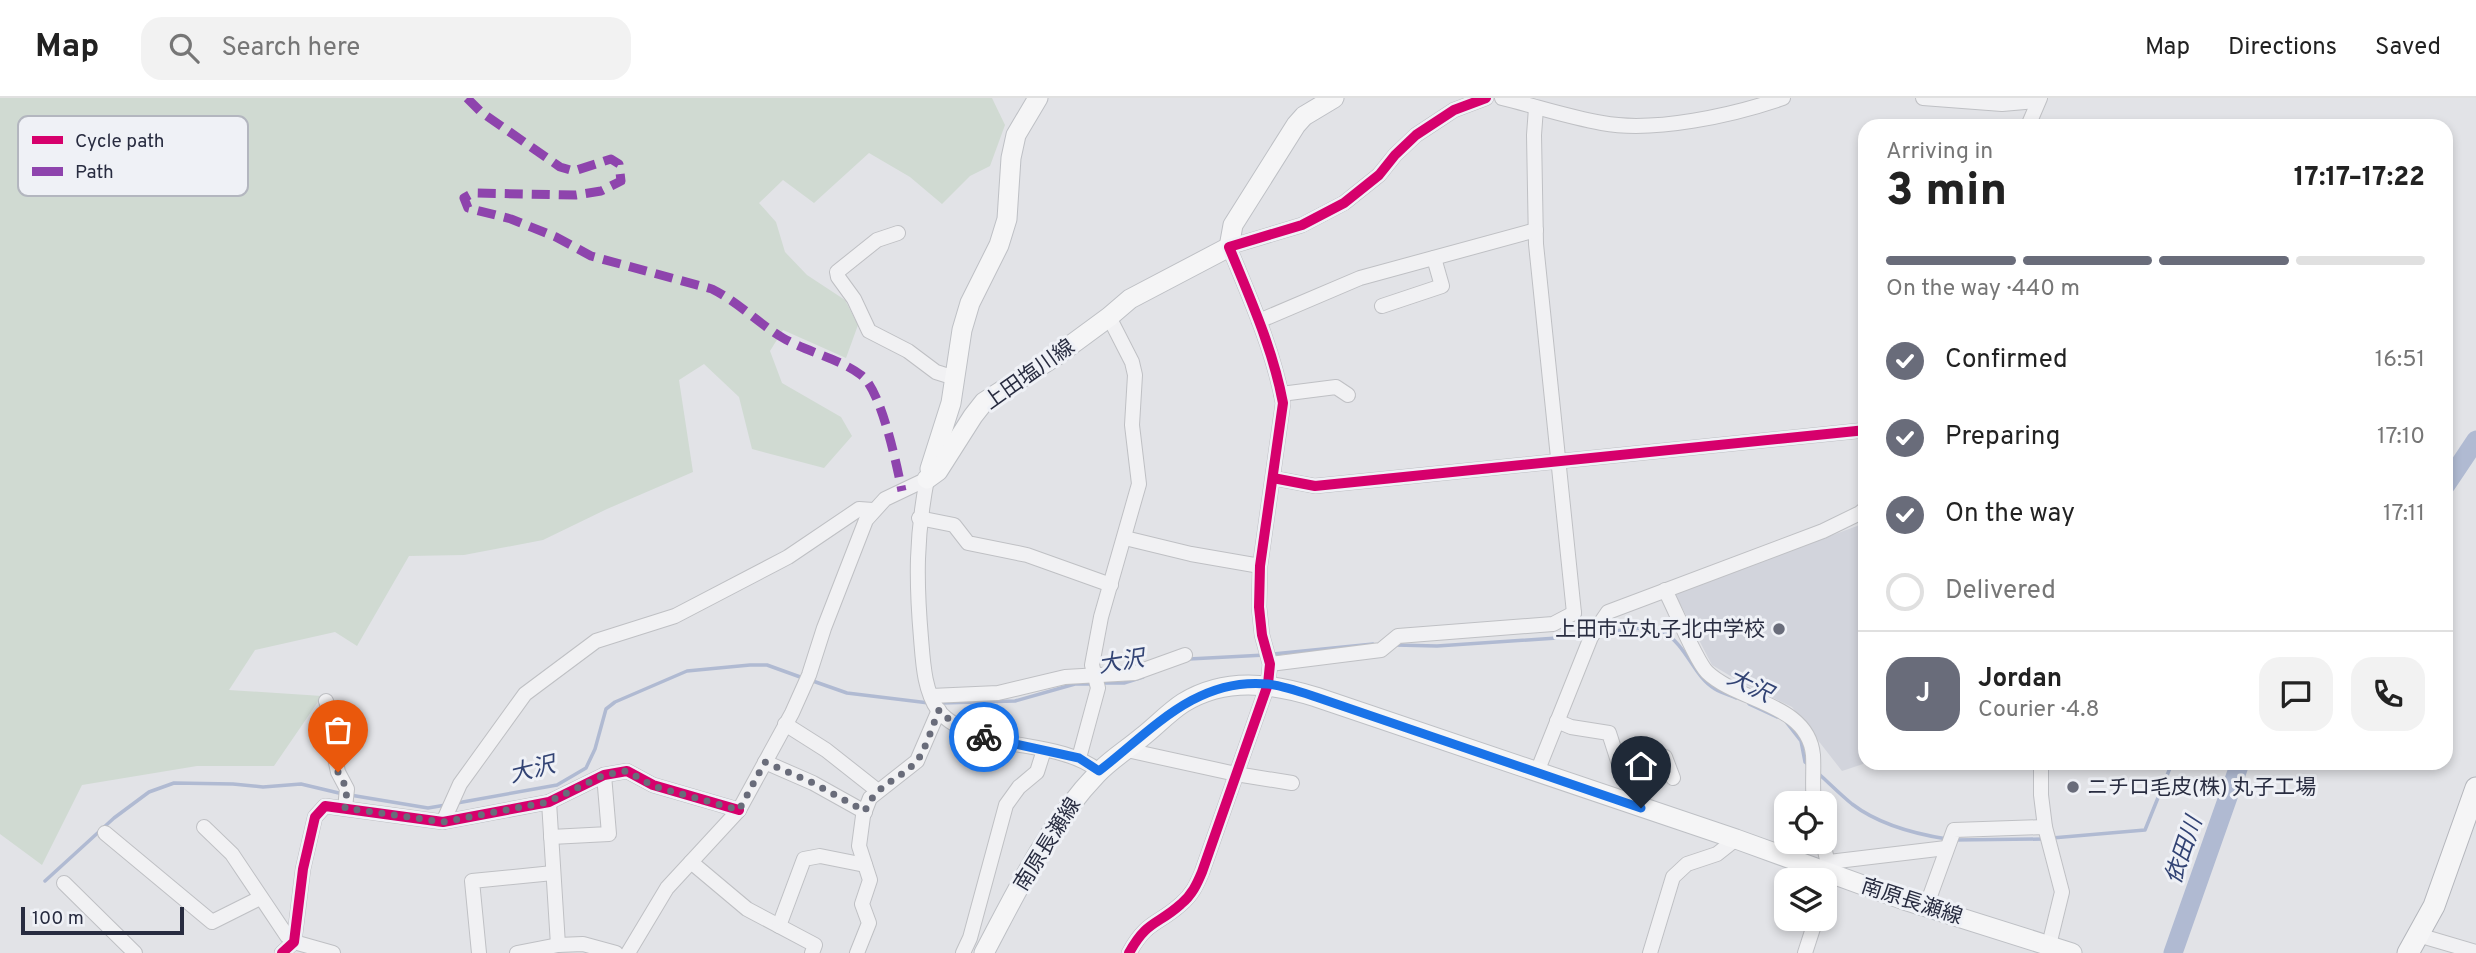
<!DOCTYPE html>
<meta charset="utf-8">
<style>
body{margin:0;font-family:Overpass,"Noto Sans JP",sans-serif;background:#f2f2f2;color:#222;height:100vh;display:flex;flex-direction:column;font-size:26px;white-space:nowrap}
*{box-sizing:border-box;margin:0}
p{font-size:23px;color:#767676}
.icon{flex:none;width:38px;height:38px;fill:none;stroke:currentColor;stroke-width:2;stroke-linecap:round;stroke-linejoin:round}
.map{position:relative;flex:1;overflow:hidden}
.drawer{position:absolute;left:1858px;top:21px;width:595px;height:651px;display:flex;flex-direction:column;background:#fff;border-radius:21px;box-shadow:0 4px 10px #0003}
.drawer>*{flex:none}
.tools{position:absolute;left:1774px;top:693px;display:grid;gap:14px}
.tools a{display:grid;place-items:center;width:63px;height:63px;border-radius:14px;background:#fff;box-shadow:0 4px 10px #0003;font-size:35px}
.scale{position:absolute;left:21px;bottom:18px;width:163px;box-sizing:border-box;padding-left:7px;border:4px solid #282c40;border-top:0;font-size:19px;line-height:24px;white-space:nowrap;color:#282c40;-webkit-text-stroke:5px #eff1f6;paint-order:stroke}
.pin{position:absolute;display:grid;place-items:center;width:60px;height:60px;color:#fff;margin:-72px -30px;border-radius:50% 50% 50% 0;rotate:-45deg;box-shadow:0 0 7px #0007}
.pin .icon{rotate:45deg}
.courier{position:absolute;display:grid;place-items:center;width:70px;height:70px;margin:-35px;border:5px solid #1a73e8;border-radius:50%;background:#fff;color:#222;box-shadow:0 2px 9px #0007}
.overview em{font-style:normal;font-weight:800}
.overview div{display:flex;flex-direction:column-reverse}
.overview{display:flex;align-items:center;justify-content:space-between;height:119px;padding:0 28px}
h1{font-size:46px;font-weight:800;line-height:52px}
.bar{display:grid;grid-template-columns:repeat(4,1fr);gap:10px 7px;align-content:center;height:84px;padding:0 28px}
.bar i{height:9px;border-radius:5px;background:#e0e0e0}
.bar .active{background:#696c7a}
.bar p{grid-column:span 4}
.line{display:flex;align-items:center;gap:18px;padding:0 28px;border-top:2px solid #e0e0e0}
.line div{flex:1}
.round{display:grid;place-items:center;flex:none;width:74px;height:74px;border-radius:21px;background:#f2f2f2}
ol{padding:0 28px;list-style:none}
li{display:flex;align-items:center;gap:21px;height:77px}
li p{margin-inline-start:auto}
li .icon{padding:7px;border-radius:50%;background:#696c7a;color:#fff;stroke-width:4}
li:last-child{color:#767676}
li i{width:38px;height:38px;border:4px solid #e0e0e0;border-radius:50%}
header{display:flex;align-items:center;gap:42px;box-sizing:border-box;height:98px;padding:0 35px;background:#fff;border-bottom:2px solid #e0e0e0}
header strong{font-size:33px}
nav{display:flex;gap:38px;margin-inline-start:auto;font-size:24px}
.search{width:490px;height:63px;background:#f2f2f2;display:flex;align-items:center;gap:18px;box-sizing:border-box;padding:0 24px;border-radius:21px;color:#767676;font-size:26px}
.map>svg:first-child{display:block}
.built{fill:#d2d4dc}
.green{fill:#d0dad2}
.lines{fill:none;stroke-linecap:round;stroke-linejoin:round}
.stream{stroke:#b0bad2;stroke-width:3.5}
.river{stroke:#b0bad2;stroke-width:19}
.minor-casing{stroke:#bfc0c4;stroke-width:16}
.major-casing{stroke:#bec0c5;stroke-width:21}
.highway-casing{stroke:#b4b6bc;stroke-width:23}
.minor{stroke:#f1f1f3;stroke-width:14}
.major{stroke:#f5f5f6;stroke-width:19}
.highway{stroke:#f5f5f6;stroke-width:21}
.quiet{stroke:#8e44ad;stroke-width:9;stroke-dasharray:18 9;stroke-linecap:butt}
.cycleway-casing{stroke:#eff1f6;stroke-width:15}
.cycleway{stroke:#d6006c;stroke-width:10}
.done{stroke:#696c7a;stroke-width:7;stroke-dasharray:0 12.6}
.route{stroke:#1a73e8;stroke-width:9}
.poi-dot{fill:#696c7a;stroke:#eff1f6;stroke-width:2.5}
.labels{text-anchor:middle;stroke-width:6;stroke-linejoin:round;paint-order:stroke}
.street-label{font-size:21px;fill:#282c40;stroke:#eff1f6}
.poi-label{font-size:21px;fill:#282c40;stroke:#eff1f6;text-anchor:end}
.water-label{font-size:23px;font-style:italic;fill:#324374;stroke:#eff1f6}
.key{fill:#eff1f6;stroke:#b3b6bf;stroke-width:2}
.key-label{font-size:19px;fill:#282c40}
</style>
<header>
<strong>Map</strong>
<div class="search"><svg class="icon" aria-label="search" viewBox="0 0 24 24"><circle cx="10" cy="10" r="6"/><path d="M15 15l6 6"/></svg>Search here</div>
<nav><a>Map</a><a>Directions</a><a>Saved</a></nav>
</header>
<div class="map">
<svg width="2476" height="855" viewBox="0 0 2476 855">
<rect width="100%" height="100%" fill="#e2e3e7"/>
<path class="built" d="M 1865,425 L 1866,665 L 1842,673 L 1792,609 L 1744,586 L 1712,567 L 1675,496 Z"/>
<path class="green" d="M 0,0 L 992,0 L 1005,27 L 990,68 L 970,78 L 942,106 L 910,79 L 869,55 L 814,105 L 783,82 L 759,105 L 776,124 L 785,154 L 807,177 L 845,202 L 858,227 L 846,260 L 783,232 L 770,253 L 782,285 L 841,319 L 852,338 L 824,370 L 752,351 L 739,299 L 704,266 L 679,282 L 693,374 L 607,411 L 543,442 L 464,457 L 409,458 L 357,548 L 335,534 L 255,552 L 229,592 L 322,598 L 274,668 L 197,668 L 82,687 L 42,767 L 0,736 Z"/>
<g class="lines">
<g class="stream">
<path d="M 1597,536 C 1614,533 1647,526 1663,534 C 1687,547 1693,578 1715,591 C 1722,595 1729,597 1736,600"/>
<path d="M 1395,547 L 1437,548 L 1586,538"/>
<path d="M 1273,556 L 1373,546"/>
<path d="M 1189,561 L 1265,557"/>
<path d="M 810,582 L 847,595 L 929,605"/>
<path d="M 1099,585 L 1124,585 L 1143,579"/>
<path d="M 941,605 L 1015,603 L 1075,586 L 1092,586"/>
<path d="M 1749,606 L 1777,619"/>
<path d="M 1787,625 L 1801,643 L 1805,664 L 1808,666"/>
<path d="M 1819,676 C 1830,686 1841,697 1852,706 C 1878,726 1915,736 1947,741"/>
<path d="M 350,697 L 428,710 L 446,707"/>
<path d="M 457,705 L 557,687 L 586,670 L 595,651 L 606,611 L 615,604 L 687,573 L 750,567 L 767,567 L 803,580"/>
<path d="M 2052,740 L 2145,732 L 2172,665"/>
<path d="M 1954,742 L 2044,741"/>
<path d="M 45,783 L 114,720 L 149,694 L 174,685 L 233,686 L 263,689 L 301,686 L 343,696"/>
</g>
<g class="river">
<path d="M 2446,387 L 2476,342"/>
<path d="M 2173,855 L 2240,665"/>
</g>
<defs>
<g id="minor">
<path d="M 1502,0 C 1535,8 1568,19 1602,25 C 1654,35 1734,17 1783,0"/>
<path d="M 1923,0 L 2002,6 L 2038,3"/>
<path d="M 1536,10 L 1534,37 L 1536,146 L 1574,515"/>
<path d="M 2028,28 L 2040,0"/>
<path d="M 898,135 L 877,142 L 837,174 L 838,179 L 854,201 L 869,233 L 908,253 L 936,274 L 955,280"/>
<path d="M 1382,208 L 1442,188 L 1434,160"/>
<path d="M 1259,223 L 1360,180 L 1536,132"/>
<path d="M 1281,296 L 1336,289 L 1348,297"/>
<path d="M 1273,380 L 1315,388 L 1866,332"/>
<path d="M 927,381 C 916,439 916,482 921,540 C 923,564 924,592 938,612 C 948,625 963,631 978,637 C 1017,651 1065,647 1099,673"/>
<path d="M 919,420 L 954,427 L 968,445 L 1027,457 L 1111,487"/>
<path d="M 1125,440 L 1191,456 L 1260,468"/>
<path d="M 1665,492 C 1674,509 1696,563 1707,574 C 1738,604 1808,605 1813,657 C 1814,673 1812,689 1814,705"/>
<path d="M 1270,566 L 1381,552 L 1398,538 L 1553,526 L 1574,515"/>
<path d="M 931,598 L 998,595 L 1065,579 L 1135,575 L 1185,557"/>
<path d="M 326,603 L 335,628 L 334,655 L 338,674 L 347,691 L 345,710"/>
<path d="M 1557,623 L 1571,629 L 1609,635 L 1618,663 L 1624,668 L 1665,659 L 1673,680"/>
<path d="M 785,626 L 826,652 L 878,693"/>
<path d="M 1127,652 L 1236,676 L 1292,685"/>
<path d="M 1079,660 L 1098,590 L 1092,567 L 1101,519 L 1139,386 L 1132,327 L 1135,277 L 1132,264 L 1109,219"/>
<path d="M 765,664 L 813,685 L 865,714"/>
<path d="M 2043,665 L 2041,670 L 2041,697 L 2045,729 L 2062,794 L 2049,847"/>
<path d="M 1537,674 L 1591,539 L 1608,514 L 1823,433 L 1860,415 L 1866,410"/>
<path d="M 549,704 L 558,847"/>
<path d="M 443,724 L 460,686 L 525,596 L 596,543 L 675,518 L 788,459 L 859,411 L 873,412"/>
<path d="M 204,729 L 232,756 L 287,838 L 294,844 L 333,855"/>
<path d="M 105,735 L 212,824 L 260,800"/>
<path d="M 551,739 L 609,736 L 604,677"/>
<path d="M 1823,744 L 1830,775 L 1825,794"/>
<path d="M 691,764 L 747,811 L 815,847 L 812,855"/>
<path d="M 1829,764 L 1946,750"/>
<path d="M 64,785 L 135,855"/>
<path d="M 1926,809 L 1954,732 L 2045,729"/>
<path d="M 779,828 L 804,761 L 820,758 L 865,767"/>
<path d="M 2418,837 L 2476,854"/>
<path d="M 282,855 L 294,844 L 303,771 L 315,719 L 325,708 L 443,724 L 549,704 L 604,677 L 627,673 L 653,687 L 739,712"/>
<path d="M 479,855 L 472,783 L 553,775"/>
<path d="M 517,855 L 558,847 L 583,846 L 616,855"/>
<path d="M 628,855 L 667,790 L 739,712 L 792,615 L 809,577 L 824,530 L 866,422 L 885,401 L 927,381"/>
<path d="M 857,855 L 869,825 L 862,806 L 870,782 L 859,748 L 863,718 L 870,700 L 917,663 L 939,612"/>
<path d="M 963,855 L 970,840 L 1006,707 L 1019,689 L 1037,674 L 1044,652"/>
<path d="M 1129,855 C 1147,822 1158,827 1181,806 C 1192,797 1197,786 1202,774 L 1268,586 L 1270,566 L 1262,537 L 1259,509 L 1260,468 L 1283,305 C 1273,251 1250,200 1229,149 L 1302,127 L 1344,105 L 1379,77 L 1395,57 L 1416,37 L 1454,12 L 1486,0"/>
<path d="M 1650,855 L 1673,779 L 1687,766 L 1717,756 L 1736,741"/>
<path d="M 1805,855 L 1816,821"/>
</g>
<g id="major">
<path d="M 930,371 L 951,305 L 962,232 L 970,205 L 999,147 L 1007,121 L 1011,60 L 1016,37 L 1038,0"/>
<path d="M 927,381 L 938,373 L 973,318 L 984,304 L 1056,258 L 1109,219 L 1130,201 L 1229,149 L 1233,127 L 1296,27 L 1304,18 L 1334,0"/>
<path d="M 984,855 C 1017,793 1048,727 1097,676 C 1110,662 1128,651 1142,639 C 1156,628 1169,614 1183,605 C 1225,579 1271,585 1316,599 L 1736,741 L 1904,802 L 2072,855"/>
</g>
<path id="highway" d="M 2408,855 L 2434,808 L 2476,690"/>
</defs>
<use href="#minor" class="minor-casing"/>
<use href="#major" class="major-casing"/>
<use href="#highway" class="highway-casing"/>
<use href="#minor" class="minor"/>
<use href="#major" class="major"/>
<use href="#highway" class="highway"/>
<path class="quiet" d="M 467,0 L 481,14 L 560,69 L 574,73 L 611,61 L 619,66 L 621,83 L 601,93 L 576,97 L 473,95 L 464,100 L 468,110 L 511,121 L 556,139 L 591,158 L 712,191 C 738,204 758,225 783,240 C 807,254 840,261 861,277 C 881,291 897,368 902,393"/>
<defs>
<g id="cycleway">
<path d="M 1273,380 L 1315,388 L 1866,332"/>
<path d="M 282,855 L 294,844 L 303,771 L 315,719 L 325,708 L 443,724 L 549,704 L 604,677 L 627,673 L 653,687 L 739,712"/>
<path d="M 1129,855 C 1147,822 1158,827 1181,806 C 1192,797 1197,786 1202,774 L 1268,586 L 1270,566 L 1262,537 L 1259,509 L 1260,468 L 1283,305 C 1273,251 1250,200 1229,149 L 1302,127 L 1344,105 L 1379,77 L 1395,57 L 1416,37 L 1454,12 L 1486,0"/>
</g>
</defs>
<use href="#cycleway" class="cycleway-casing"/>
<use href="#cycleway" class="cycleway"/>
</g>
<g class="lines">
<path class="done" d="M 338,674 L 347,691 L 345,710 L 443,724 L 548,704 L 604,677 L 627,673 L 653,688 L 739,712 L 765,664 L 813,685 L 865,713 C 876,686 898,683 916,664 C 925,654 933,626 939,612 L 954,626 L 984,639"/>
<path class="route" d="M 984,639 L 1079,660 L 1099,673 C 1152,632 1196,579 1268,586 C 1284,588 1301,594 1316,599 L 1641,710"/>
</g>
<g class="poi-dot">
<circle cx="1779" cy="531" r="7"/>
<circle cx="2073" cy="689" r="7"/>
</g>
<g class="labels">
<g class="street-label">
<text transform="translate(1029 276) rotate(-35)" y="7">上田塩川線</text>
<text transform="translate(1047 746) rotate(-58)" y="7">南原長瀬線</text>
<text transform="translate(1912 803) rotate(18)" y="7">南原長瀬線</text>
</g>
<g class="poi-label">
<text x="1765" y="538">上田市立丸子北中学校</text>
<text x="2087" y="696" text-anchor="start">ニチロ毛皮(株) 丸子工場</text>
</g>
<g class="water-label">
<text transform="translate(1121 563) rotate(-9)" y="8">大沢</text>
<text transform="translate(1750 587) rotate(26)" y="8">大沢</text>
<text transform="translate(532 671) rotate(-14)" y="8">大沢</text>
<text transform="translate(2183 752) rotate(-71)" y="8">依田川</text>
</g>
</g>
<rect x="18" y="18" width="230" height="80" rx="10" class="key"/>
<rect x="32" y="38" width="31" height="8" fill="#d6006c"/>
<rect x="32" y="69" width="31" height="9" fill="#8e44ad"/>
<g class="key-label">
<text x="75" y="49">Cycle path</text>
<text x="75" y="80">Path</text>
</g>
</svg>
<div class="tools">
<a><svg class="icon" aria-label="locate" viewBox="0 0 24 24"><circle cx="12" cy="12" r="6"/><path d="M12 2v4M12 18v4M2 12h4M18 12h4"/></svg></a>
<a><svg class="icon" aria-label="layers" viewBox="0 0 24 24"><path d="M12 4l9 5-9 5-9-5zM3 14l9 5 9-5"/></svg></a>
</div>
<div class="scale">100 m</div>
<div class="pin" style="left:338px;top:674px;background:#ea580c"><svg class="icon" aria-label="bag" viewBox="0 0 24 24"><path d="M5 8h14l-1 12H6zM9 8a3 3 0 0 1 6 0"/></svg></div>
<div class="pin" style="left:1641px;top:710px;background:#1f2937"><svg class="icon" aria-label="home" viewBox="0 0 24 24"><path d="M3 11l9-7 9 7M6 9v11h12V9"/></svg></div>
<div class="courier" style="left:984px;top:639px"><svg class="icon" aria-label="bike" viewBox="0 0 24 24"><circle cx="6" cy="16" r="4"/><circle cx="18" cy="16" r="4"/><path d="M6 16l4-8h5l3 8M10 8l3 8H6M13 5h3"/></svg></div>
<section class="drawer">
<div class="overview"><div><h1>3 min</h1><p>Arriving in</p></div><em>17:17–17:22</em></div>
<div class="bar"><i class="active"></i><i class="active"></i><i class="active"></i><i></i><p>On the way · 440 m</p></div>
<ol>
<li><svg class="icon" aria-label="check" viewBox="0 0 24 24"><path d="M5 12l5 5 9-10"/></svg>Confirmed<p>16:51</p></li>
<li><svg class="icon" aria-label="check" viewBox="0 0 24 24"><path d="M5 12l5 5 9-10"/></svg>Preparing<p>17:10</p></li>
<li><svg class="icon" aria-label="check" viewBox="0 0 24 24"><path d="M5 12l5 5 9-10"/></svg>On the way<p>17:11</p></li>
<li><i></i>Delivered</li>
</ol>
<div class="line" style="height:126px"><b class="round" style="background:#696c7a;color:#fff">J</b><div><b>Jordan</b><p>Courier · 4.8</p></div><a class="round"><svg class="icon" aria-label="chat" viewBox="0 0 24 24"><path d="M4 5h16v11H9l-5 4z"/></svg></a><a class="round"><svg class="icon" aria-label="phone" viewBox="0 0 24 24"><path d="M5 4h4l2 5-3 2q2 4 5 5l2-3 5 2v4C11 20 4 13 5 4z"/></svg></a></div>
</section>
</div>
